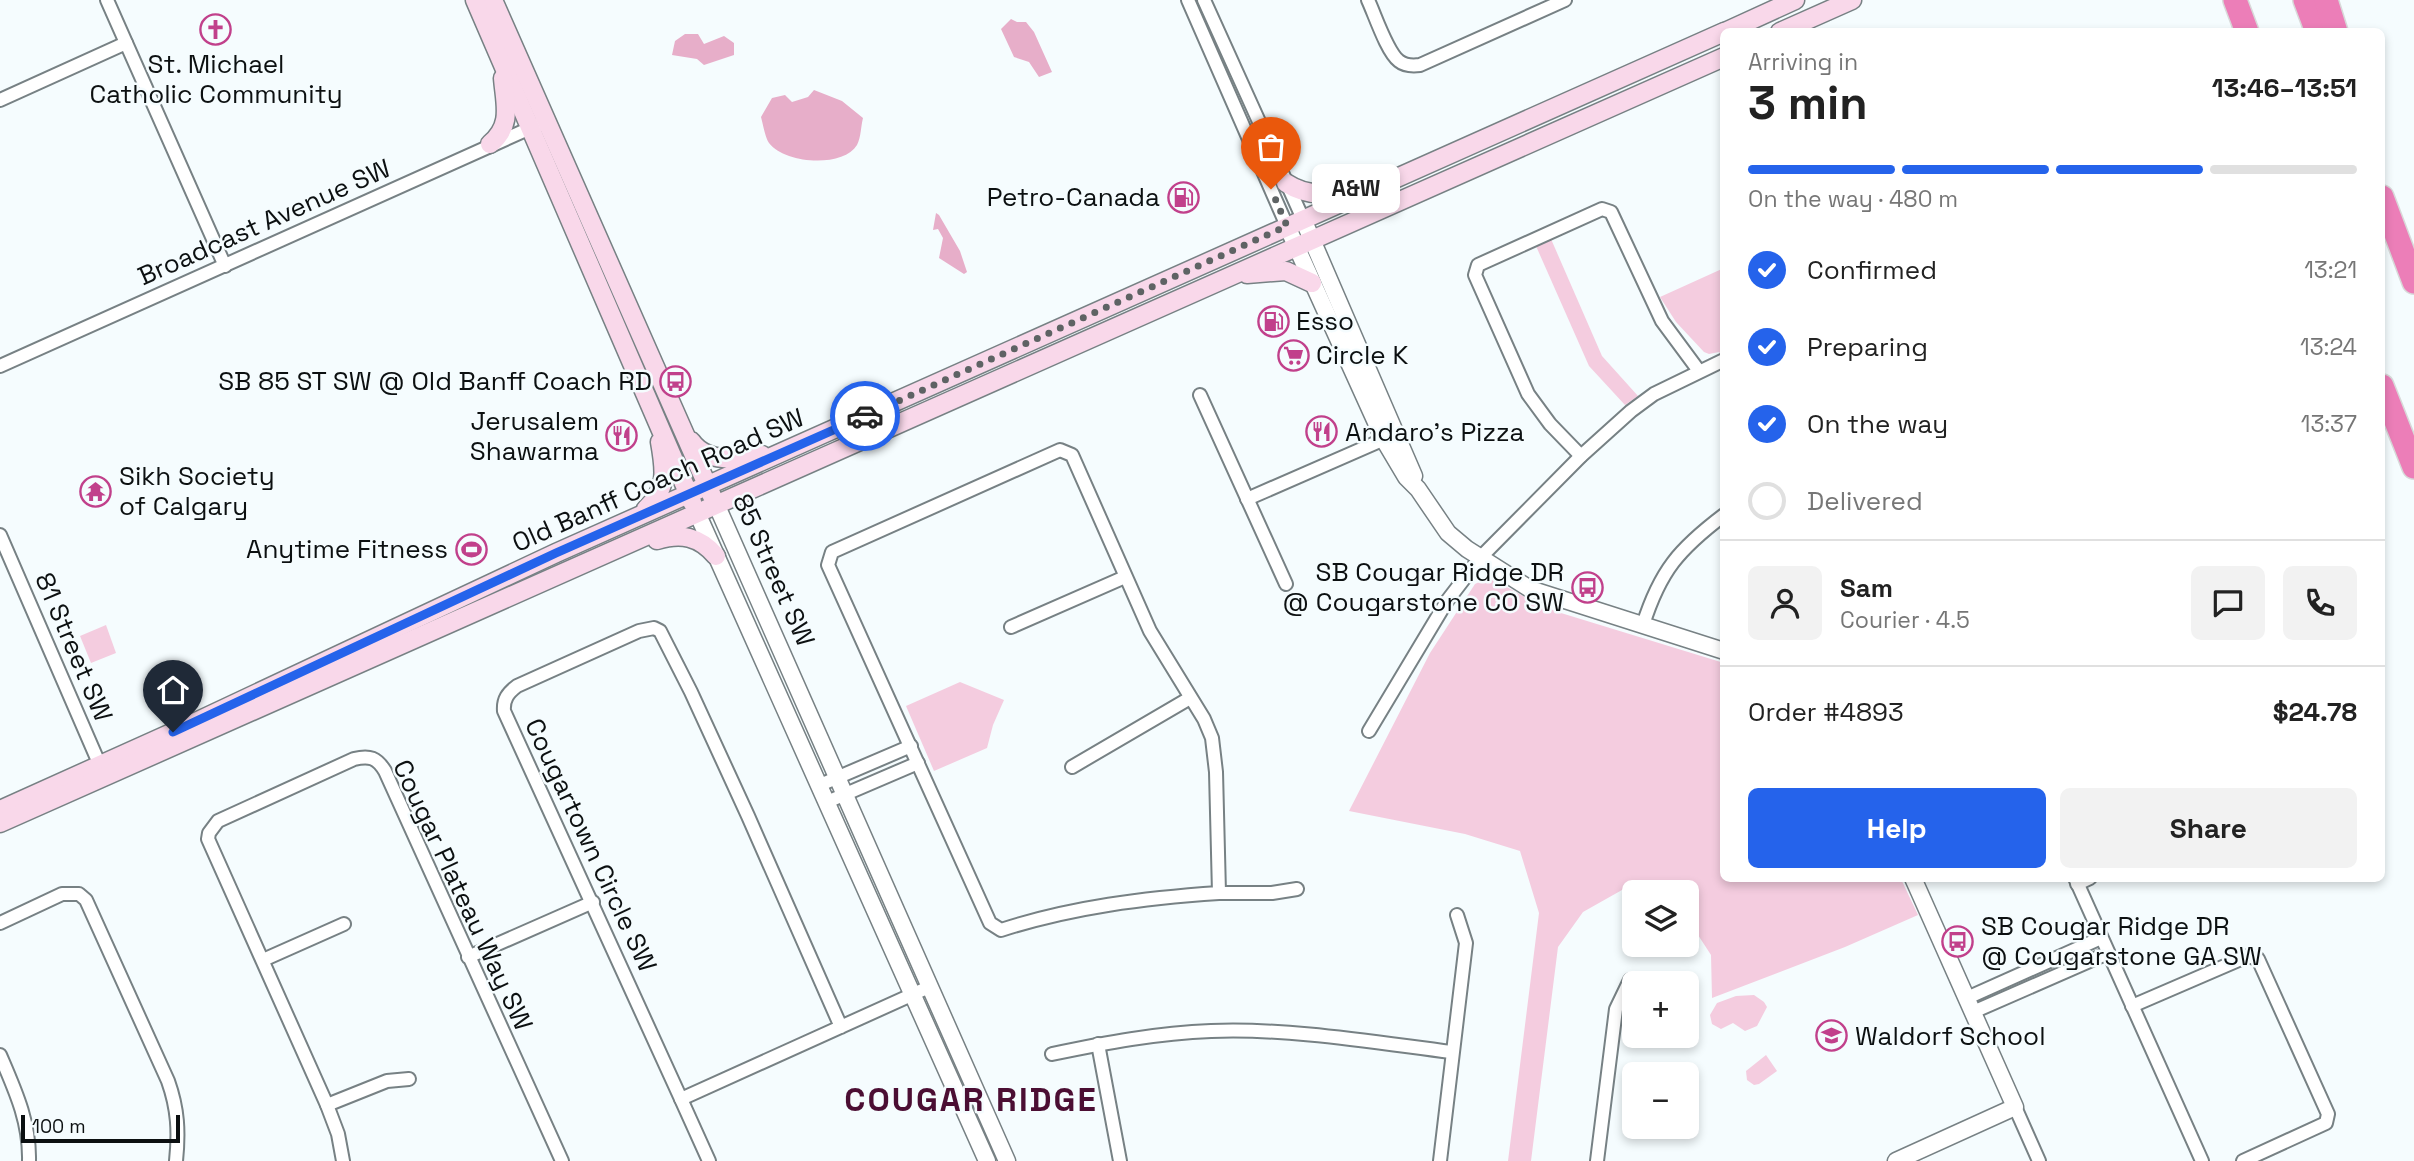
<!DOCTYPE html>
<meta charset="utf-8">
<style>
body{margin:0;font-family:"Space Grotesk",sans-serif;background:#f2f2f2;color:#222;height:100vh;display:flex;flex-direction:column;font-size:26px;white-space:nowrap}
*{box-sizing:border-box;margin:0}
p{font-size:23px;color:#767676}
.icon{flex:none;width:38px;height:38px;fill:none;stroke:currentColor;stroke-width:2;stroke-linecap:round;stroke-linejoin:round}
.map{position:relative;flex:1;overflow:hidden}
.details{position:absolute;left:1720px;top:28px;width:665px;height:854px;display:flex;flex-direction:column;background:#fff;border-radius:10px;box-shadow:0 4px 10px #0003}
.details>*{flex:none}
.fabs{position:absolute;left:1622px;top:880px;display:grid;gap:14px}
.fabs a{display:grid;place-items:center;width:77px;height:77px;border-radius:10px;background:#fff;box-shadow:0 4px 10px #0003;font-size:35px}
.scale{position:absolute;left:21px;bottom:18px;width:159px;box-sizing:border-box;padding-left:7px;border:4px solid #0c1011;border-top:0;font-size:19px;line-height:24px;white-space:nowrap;color:#0c1011;-webkit-text-stroke:5px #f5fcfe;paint-order:stroke}
.pin{position:absolute;display:grid;place-items:center;width:60px;height:60px;color:#fff;margin:-72px -30px;border-radius:50% 50% 50% 0;rotate:-45deg;box-shadow:0 0 7px #0007}
.pin .icon{rotate:45deg}
.courier{position:absolute;display:grid;place-items:center;width:70px;height:70px;margin:-35px;border:5px solid #2563eb;border-radius:50%;background:#fff;color:#222;box-shadow:0 2px 9px #0007}
.bubble{position:absolute;height:49px;border-radius:10px;background:#fff;box-shadow:0 4px 10px #0003;font-size:23px;font-weight:700;line-height:49px;text-align:center}
.headline em{font-style:normal;font-weight:700}
.headline div{display:flex;flex-direction:column-reverse}
.headline{display:flex;align-items:center;justify-content:space-between;height:119px;padding:0 28px}
h1{font-size:46px;font-weight:700;line-height:52px}
.bar{display:grid;grid-template-columns:repeat(4,1fr);gap:10px 7px;align-content:center;height:84px;padding:0 28px}
.bar i{height:9px;border-radius:5px;background:#e0e0e0}
.bar .current{background:#2563eb}
.bar p{grid-column:span 4}
.line{display:flex;align-items:center;gap:18px;padding:0 28px;border-top:2px solid #e0e0e0}
.line div{flex:1}
.round{display:grid;place-items:center;flex:none;width:74px;height:74px;border-radius:10px;background:#f2f2f2}
ol{padding:0 28px;list-style:none}
li{display:flex;align-items:center;gap:21px;height:77px}
li p{margin-inline-start:auto}
li .icon{padding:7px;border-radius:50%;background:#2563eb;color:#fff;stroke-width:4}
li:last-child{color:#767676}
li i{width:38px;height:38px;border:4px solid #e0e0e0;border-radius:50%}
.cta{display:flex;gap:14px;margin-top:auto;padding:14px 28px}
.cta a{flex:1;height:80px;border-radius:10px;background:#2563eb;color:#fff;font-size:28px;font-weight:700;line-height:80px;text-align:center}
.cta a+a{background:#f2f2f2;color:#222}
.map>svg:first-child{display:block}
.green{fill:#f4ccdf}
.forest{fill:#e7aec9}
.lines{fill:none;stroke-linecap:round;stroke-linejoin:round}
.minor-casing{stroke:#778184;stroke-width:16}
.tertiary-casing{stroke:#778184;stroke-width:19}
.secondary-casing{stroke:#778184;stroke-width:21}
.motorway-casing{stroke:#d8d9d9;stroke-width:26}
.minor{stroke:#fff;stroke-width:12}
.tertiary{stroke:#fff;stroke-width:16}
.secondary{stroke:#f9d8ea;stroke-width:18}
.motorway{stroke:#ec7eb8;stroke-width:23}
.done{stroke:#5e6364;stroke-width:7;stroke-dasharray:0 12.6}
.route{stroke:#2563eb;stroke-width:9}
.labels{text-anchor:middle;stroke-width:5;stroke-linejoin:round;paint-order:stroke}
.poi-label{font-size:26px;fill:#0c1011;stroke:#f5fcfe;text-anchor:start}
.street-label{font-size:26px;fill:#0c1011;stroke:#f5fcfe}
.district-label{font-size:33px;font-weight:bold;letter-spacing:2px;fill:#4b0e33;stroke:#f5fcfe}
</style>
<div class="map">
<svg width="2414" height="1161" viewBox="0 0 2414 1161">
<rect width="100%" height="100%" fill="#f5fcfe"/>
<g class="green">
<path d="M 1551,239 L 1602,356 L 1638,396 L 1625,405 L 1589,366 L 1536,246 Z"/>
<path d="M 1724,268 L 1724,354 L 1721,355 L 1719,352 L 1709,354 L 1704,352 L 1676,322 L 1660,297 Z"/>
<path d="M 1489,577 L 1537,604 L 1561,613 L 1724,663 L 1724,878 L 1901,879 L 1918,915 L 1845,947 L 1712,998 L 1711,955 L 1687,918 L 1687,892 L 1634,892 L 1634,895 L 1622,890 L 1583,912 L 1558,947 L 1531,1161 L 1508,1161 L 1539,913 L 1520,851 L 1465,834 L 1349,811 L 1430,653 L 1475,584 Z"/>
<path d="M 106,625 L 116,653 L 91,663 L 80,636 Z"/>
<path d="M 960,682 L 1004,700 L 993,725 L 987,748 L 934,771 L 906,706 Z"/>
<path d="M 1754,995 L 1764,1002 L 1767,1007 L 1757,1026 L 1745,1031 L 1733,1023 L 1721,1029 L 1712,1024 L 1710,1015 L 1717,1003 L 1736,996 Z"/>
<path d="M 1766,1055 L 1777,1071 L 1759,1084 L 1754,1085 L 1747,1080 L 1746,1071 Z"/>
</g>
<g class="forest">
<path d="M 1011,19 L 1017,22 L 1026,22 L 1034,32 L 1052,72 L 1039,77 L 1029,62 L 1014,57 L 1001,29 Z"/>
<path d="M 685,34 L 698,34 L 704,44 L 724,36 L 734,43 L 734,55 L 704,65 L 697,59 L 672,55 L 675,41 Z"/>
<path d="M 814,90 L 842,101 L 863,118 C 861,125 861,138 857,145 C 843,168 785,164 769,143 C 765,137 763,124 761,117 L 772,98 L 785,95 L 792,102 L 808,97 Z"/>
<path d="M 936,213 L 939,215 L 960,251 L 967,272 L 964,274 L 939,258 L 943,238 L 938,229 L 933,230 Z"/>
</g>
<g class="lines">
<defs>
<g id="minor">
<path d="M 107,0 L 225,266"/>
<path d="M 1188,0 L 1287,226"/>
<path d="M 1204,0 L 1303,219"/>
<path d="M 1368,0 C 1375,15 1387,52 1399,61 C 1405,66 1412,66 1420,65 L 1565,0"/>
<path d="M 0,100 L 126,43"/>
<path d="M 0,366 L 537,125"/>
<path d="M 1200,395 L 1286,584"/>
<path d="M 1060,450 L 1072,455 L 1150,631 L 1204,719 L 1212,738 L 1216,772 L 1219,893 C 1145,898 1072,907 1001,930 L 990,923 L 828,565 L 832,552 Z"/>
<path d="M 1581,456 L 1550,424 L 1528,394 L 1475,275 L 1478,265 L 1602,209 L 1611,212 L 1662,321 L 1699,371"/>
<path d="M 1247,499 L 1389,437"/>
<path d="M 0,535 L 102,770"/>
<path d="M 1643,625 C 1660,571 1679,549 1724,515"/>
<path d="M 1011,627 L 1125,577"/>
<path d="M 1369,731 L 1447,601 L 1480,558 L 1581,456 L 1631,411 L 1654,394 L 1724,360"/>
<path d="M 1072,767 L 1190,698"/>
<path d="M 820,785 L 911,746"/>
<path d="M 827,802 L 918,763"/>
<path d="M 2075,878 L 2202,1161"/>
<path d="M 2077,884 L 2090,878"/>
<path d="M 1219,893 L 1272,893 L 1297,889"/>
<path d="M 0,923 L 62,894 L 79,894 L 86,900 L 168,1081 C 178,1109 179,1132 176,1161"/>
<path d="M 468,957 L 593,902"/>
<path d="M 263,960 L 344,924"/>
<path d="M 1967,998 L 2101,938"/>
<path d="M 2132,1006 L 2248,956 L 2258,959 L 2328,1114 L 2326,1123 L 2243,1161"/>
<path d="M 1973,1012 L 2108,953"/>
<path d="M 841,1027 L 748,816 L 691,692 L 660,631 L 654,628 L 639,631 L 517,686 C 508,693 503,699 504,711 L 681,1099 L 929,987"/>
<path d="M 1098,1044 L 1120,1161"/>
<path d="M 1052,1054 C 1105,1043 1157,1033 1211,1031 C 1291,1028 1372,1042 1451,1052"/>
<path d="M 0,1055 C 15,1090 30,1122 29,1161"/>
<path d="M 681,1099 L 709,1161"/>
<path d="M 327,1105 L 387,1081 L 409,1079"/>
<path d="M 2015,1107 L 2039,1161"/>
<path d="M 343,1161 L 338,1134 L 327,1105 L 208,839 L 209,833 L 218,821 L 354,759 C 370,755 377,758 385,771 L 562,1161"/>
<path d="M 1440,1161 L 1466,943 L 1457,915"/>
<path d="M 1597,1161 L 1616,1009 L 1630,980"/>
</g>
<g id="tertiary">
<path d="M 1303,219 L 1414,476"/>
<path d="M 1287,226 L 1384,440 L 1406,477 L 1418,489 L 1448,533 L 1467,549 L 1530,589 L 1724,651"/>
<path d="M 717,506 L 1007,1161"/>
<path d="M 698,515 L 987,1161"/>
<path d="M 1896,1161 L 2015,1107 L 1913,878"/>
</g>
<g id="secondary">
<path d="M 475,0 L 692,502"/>
<path d="M 493,0 L 712,496"/>
<path d="M 1725,32 L 1795,0"/>
<path d="M 1780,32 L 1852,0"/>
<path d="M 490,144 C 513,125 505,104 503,78"/>
<path d="M 1286,183 C 1309,198 1329,194 1355,189"/>
<path d="M 1247,274 L 1286,271 L 1312,283"/>
<path d="M 691,441 C 706,463 739,460 762,455"/>
<path d="M 646,509 C 668,489 665,470 660,442"/>
<path d="M 657,540 C 681,533 699,536 716,556"/>
<path d="M 0,810 L 198,721 L 556,553 L 1724,32"/>
<path d="M 0,823 L 1724,57"/>
</g>
<g id="motorway">
<path d="M 2235,0 L 2247,32"/>
<path d="M 2305,0 L 2317,32"/>
<path d="M 2326,0 L 2336,32"/>
<path d="M 2382,197 L 2414,282"/>
<path d="M 2382,386 L 2414,467"/>
</g>
</defs>
<use href="#minor" class="minor-casing"/>
<use href="#tertiary" class="tertiary-casing"/>
<use href="#secondary" class="secondary-casing"/>
<use href="#motorway" class="motorway-casing"/>
<use href="#minor" class="minor"/>
<use href="#tertiary" class="tertiary"/>
<use href="#secondary" class="secondary"/>
<use href="#motorway" class="motorway"/>
</g>
<g class="lines">
<path class="done" d="M 865,416 L 1287,226 L 1271,189"/>
<path class="route" d="M 173,732 L 556,553 L 865,416"/>
</g>
<defs>
<symbol id="church-ring" viewBox="-11 -11 22 22"><circle r="9.5" fill="#f5fcfe" stroke="#c1408b" stroke-width="1.5"/><path d="M-1.2-6h2.4v3.5h3.3v2.4h-3.3V6h-2.4V-.1h-3.3v-2.4h3.3Z" fill="#c1408b"/></symbol>
<symbol id="fuel-ring" viewBox="-11 -11 22 22"><circle r="9.5" fill="#f5fcfe" stroke="#c1408b" stroke-width="1.5"/><path d="M-5.5-6h7V0h2V4h1.3V-2.5L3-4.5l.8-.8L6-3V5H2.5V1h-1V6h-7ZM-4.2-4.7v3.2H.2V-4.7Z" fill="#c1408b"/></symbol>
<symbol id="supermarket-ring" viewBox="-11 -11 22 22"><circle r="9.5" fill="#f5fcfe" stroke="#c1408b" stroke-width="1.5"/><path d="M-6-5.5h2.5l.6 2H6L4.5 2H-2.5L-4.4-4H-6ZM-1.5 3.2a1.3 1.3 0 1 0 .1 0ZM3 3.2a1.3 1.3 0 1 0 .1 0Z" fill="#c1408b"/></symbol>
<symbol id="bus-ring" viewBox="-11 -11 22 22"><circle r="9.5" fill="#f5fcfe" stroke="#c1408b" stroke-width="1.5"/><path d="M-5-6H5V4H4V6H2V4H-2V6H-4V4H-5ZM-3.5-4V0h7V-4ZM-3.5 1.2v1.5H-2V1.2ZM2 1.2v1.5H3.5V1.2Z" fill="#c1408b"/></symbol>
<symbol id="restaurant-ring" viewBox="-11 -11 22 22"><circle r="9.5" fill="#f5fcfe" stroke="#c1408b" stroke-width="1.5"/><path d="M-5-6h1v4h1v-4h1v4h1v-4h1v5L-1.5 .5V6h-2V.5L-5-1ZM5-6V6H3V1.5H1.5Q1.5-4 5-6Z" fill="#c1408b"/></symbol>
<symbol id="temple-ring" viewBox="-11 -11 22 22"><circle r="9.5" fill="#f5fcfe" stroke="#c1408b" stroke-width="1.5"/><path d="M0-6L5-2H3V0L6.5 2.5H4V6H1.5V3h-3V6H-4V2.5H-6.5L-3 0V-2H-5Z" fill="#c1408b"/></symbol>
<symbol id="stadium-ring" viewBox="-11 -11 22 22"><circle r="9.5" fill="#f5fcfe" stroke="#c1408b" stroke-width="1.5"/><path d="M0-5a6.5 5 0 1 0 0 10a6.5 5 0 1 0 0-10ZM-3.5-1.8h7v3.6h-7Z" fill="#c1408b"/></symbol>
<symbol id="school-ring" viewBox="-11 -11 22 22"><circle r="9.5" fill="#f5fcfe" stroke="#c1408b" stroke-width="1.5"/><path d="M0-5L7-2L0 1L-7-2ZM-4 1L0 2.5L4 1V4Q0 6-4 4Z" fill="#c1408b"/></symbol>
</defs>
<g fill-rule="evenodd">
<use href="#church-ring" x="198" y="12" width="35" height="35"/>
<use href="#fuel-ring" x="1166" y="180" width="35" height="35"/>
<use href="#fuel-ring" x="1256" y="304" width="35" height="35"/>
<use href="#supermarket-ring" x="1276" y="338" width="35" height="35"/>
<use href="#bus-ring" x="658" y="364" width="35" height="35"/>
<use href="#restaurant-ring" x="1304" y="414" width="35" height="35"/>
<use href="#restaurant-ring" x="604" y="418" width="35" height="35"/>
<use href="#temple-ring" x="78" y="474" width="35" height="35"/>
<use href="#stadium-ring" x="454" y="532" width="35" height="35"/>
<use href="#bus-ring" x="1570" y="570" width="35" height="35"/>
<use href="#bus-ring" x="1940" y="924" width="35" height="35"/>
<use href="#school-ring" x="1814" y="1018" width="35" height="35"/>
</g>
<g class="labels">
<g class="poi-label">
<text x="216" y="73" text-anchor="middle">St. Michael<tspan x="216" dy="30">Catholic Community</tspan></text>
<text x="1160" y="206" text-anchor="end">Petro-Canada</text>
<text x="1296" y="330">Esso</text>
<text x="1316" y="364">Circle K</text>
<text x="652" y="390" text-anchor="end">SB 85 ST SW @ Old Banff Coach RD</text>
<text x="599" y="430" text-anchor="end">Jerusalem<tspan x="599" dy="30">Shawarma</tspan></text>
<text x="1345" y="441">Andaro's Pizza</text>
<text x="119" y="485">Sikh Society<tspan x="119" dy="30">of Calgary</tspan></text>
<text x="448" y="558" text-anchor="end">Anytime Fitness</text>
<text x="1564" y="581" text-anchor="end">SB Cougar Ridge DR<tspan x="1564" dy="30">@ Cougarstone CO SW</tspan></text>
<text x="1981" y="935">SB Cougar Ridge DR<tspan x="1981" dy="30">@ Cougarstone GA SW</tspan></text>
<text x="1855" y="1045">Waldorf School</text>
</g>
<g class="street-label">
<text transform="translate(264 222) rotate(-24)" y="9">Broadcast Avenue SW</text>
<text transform="translate(658 480) rotate(-24)" y="9">Old Banff Coach Road SW</text>
<text transform="translate(774 570) rotate(66)" y="9">85 Street SW</text>
<text transform="translate(74 647) rotate(67)" y="9">81 Street SW</text>
<text transform="translate(591 845) rotate(65)" y="9">Cougartown Circle SW</text>
<text transform="translate(463 895) rotate(65)" y="9">Cougar Plateau Way SW</text>
</g>
<g class="district-label">
<text x="971" y="1111">COUGAR RIDGE</text>
</g>
</g>
</svg>
<div class="fabs">
<a><svg class="icon" aria-label="layers" viewBox="0 0 24 24"><path d="M12 4l9 5-9 5-9-5zM3 14l9 5 9-5"/></svg></a>
<a>+</a>
<a>−</a>
</div>
<div class="scale">100 m</div>
<div class="pin" style="left:1271px;top:189px;background:#ea580c"><svg class="icon" aria-label="bag" viewBox="0 0 24 24"><path d="M5 8h14l-1 12H6zM9 8a3 3 0 0 1 6 0"/></svg></div>
<div class="pin" style="left:173px;top:732px;background:#1f2937"><svg class="icon" aria-label="home" viewBox="0 0 24 24"><path d="M3 11l9-7 9 7M6 9v11h12V9"/></svg></div>
<div class="courier" style="left:865px;top:416px"><svg class="icon" aria-label="car" viewBox="0 0 24 24"><path d="M5 17H2v-5l4-1 3-4h7l3 4 3 1v5h-3M9 17h6M6 11h13"/><circle cx="7" cy="17" r="2"/><circle cx="17" cy="17" r="2"/></svg></div>
<div class="bubble" style="left:1312px;top:164px;width:88px">A&amp;W</div>
<section class="details">
<div class="headline"><div><h1>3 min</h1><p>Arriving in</p></div><em>13:46–13:51</em></div>
<div class="bar"><i class="current"></i><i class="current"></i><i class="current"></i><i></i><p>On the way · 480 m</p></div>
<ol>
<li><svg class="icon" aria-label="check" viewBox="0 0 24 24"><path d="M5 12l5 5 9-10"/></svg>Confirmed<p>13:21</p></li>
<li><svg class="icon" aria-label="check" viewBox="0 0 24 24"><path d="M5 12l5 5 9-10"/></svg>Preparing<p>13:24</p></li>
<li><svg class="icon" aria-label="check" viewBox="0 0 24 24"><path d="M5 12l5 5 9-10"/></svg>On the way<p>13:37</p></li>
<li><i></i>Delivered</li>
</ol>
<div class="line" style="height:126px"><a class="round"><svg class="icon" aria-label="person" viewBox="0 0 24 24"><circle cx="12" cy="8" r="4"/><path d="M4 21q1-7 8-7t8 7"/></svg></a><div><b>Sam</b><p>Courier · 4.5</p></div><a class="round"><svg class="icon" aria-label="chat" viewBox="0 0 24 24"><path d="M4 5h16v11H9l-5 4z"/></svg></a><a class="round"><svg class="icon" aria-label="phone" viewBox="0 0 24 24"><path d="M5 4h4l2 5-3 2q2 4 5 5l2-3 5 2v4C11 20 4 13 5 4z"/></svg></a></div>
<div class="line" style="height:91px"><div>Order #4893</div><b>$24.78</b></div>
<div class="cta"><a>Help</a><a>Share</a></div>
</section>
</div>
